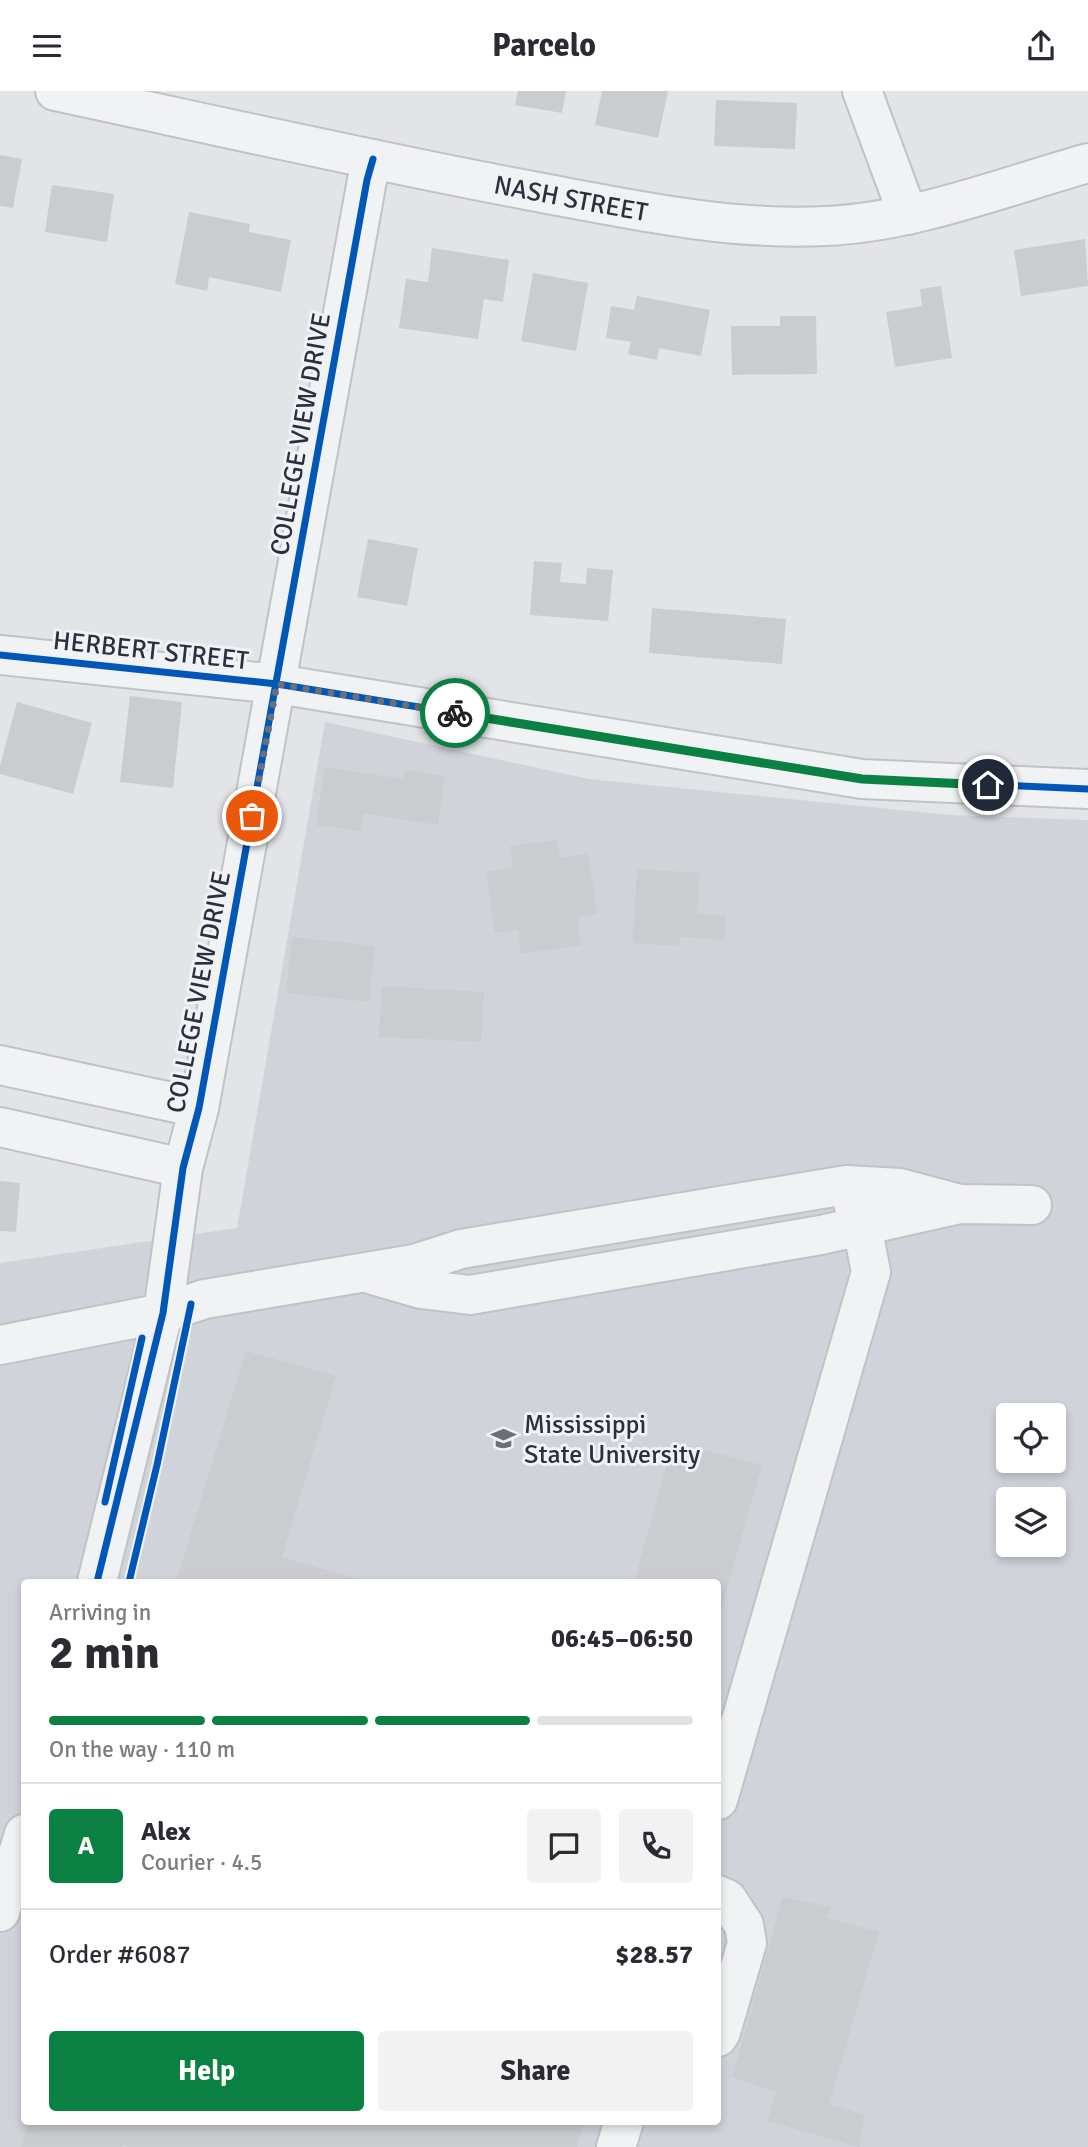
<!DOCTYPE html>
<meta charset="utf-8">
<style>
body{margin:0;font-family:Signika,sans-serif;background:#f2f2f3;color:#2b2b33;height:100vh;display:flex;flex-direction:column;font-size:26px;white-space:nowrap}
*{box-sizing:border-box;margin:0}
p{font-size:23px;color:#7c7c81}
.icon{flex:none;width:38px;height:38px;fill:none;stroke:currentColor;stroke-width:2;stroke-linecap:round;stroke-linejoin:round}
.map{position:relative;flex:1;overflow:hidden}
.details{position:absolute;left:21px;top:1488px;width:700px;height:546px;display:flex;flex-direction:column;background:#fff;border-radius:7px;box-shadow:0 4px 10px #0003}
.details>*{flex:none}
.controls{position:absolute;left:996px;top:1312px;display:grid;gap:14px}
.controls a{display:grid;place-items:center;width:70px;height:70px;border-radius:7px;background:#fff;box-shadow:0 4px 10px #0003;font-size:35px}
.pin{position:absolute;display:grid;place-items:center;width:60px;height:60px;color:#fff;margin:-30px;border:4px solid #fff;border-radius:50%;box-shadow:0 2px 7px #0007}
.courier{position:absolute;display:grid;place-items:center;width:70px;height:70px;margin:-35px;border:5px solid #0b8043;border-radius:50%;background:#fff;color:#222;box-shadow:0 2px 9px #0007}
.overview em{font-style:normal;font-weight:700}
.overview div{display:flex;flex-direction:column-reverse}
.overview{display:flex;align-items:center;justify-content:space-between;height:119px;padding:0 28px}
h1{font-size:46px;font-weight:700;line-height:52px}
.bar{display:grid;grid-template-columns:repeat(4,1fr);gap:10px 7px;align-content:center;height:84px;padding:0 28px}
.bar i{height:9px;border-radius:5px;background:#e1e1e2}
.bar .on{background:#0b8043}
.bar p{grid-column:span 4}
.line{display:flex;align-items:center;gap:18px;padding:0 28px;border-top:2px solid #e1e1e2}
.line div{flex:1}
.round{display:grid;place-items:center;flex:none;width:74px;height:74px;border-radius:7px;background:#f2f2f3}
.action{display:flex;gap:14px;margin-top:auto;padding:14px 28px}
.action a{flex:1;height:80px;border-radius:7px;background:#0b8043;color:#fff;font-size:28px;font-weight:700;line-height:80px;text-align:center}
.action a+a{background:#f2f2f3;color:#2b2b33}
header{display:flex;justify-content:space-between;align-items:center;height:91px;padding:0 28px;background:#fff;font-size:32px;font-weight:700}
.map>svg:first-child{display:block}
.built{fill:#d1d3da;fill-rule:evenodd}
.building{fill:#cacccf}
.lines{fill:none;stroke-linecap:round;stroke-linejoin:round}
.minor-casing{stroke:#c1c2c5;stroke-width:42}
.tertiary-casing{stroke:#c1c2c5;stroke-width:42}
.minor{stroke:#f1f2f4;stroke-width:38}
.tertiary{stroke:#f1f2f4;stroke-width:38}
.cycleway-casing{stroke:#f0f2f6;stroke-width:11}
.cycleway{stroke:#0057b8;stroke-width:7}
.done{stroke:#6b6f79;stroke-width:7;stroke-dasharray:0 12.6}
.route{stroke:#0b8043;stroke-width:9}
.labels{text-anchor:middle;stroke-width:6;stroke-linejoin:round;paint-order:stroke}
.street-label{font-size:26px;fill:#2b303e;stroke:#f0f2f6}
.poi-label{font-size:26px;fill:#2b303e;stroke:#f0f2f6;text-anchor:start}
</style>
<header><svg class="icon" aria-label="menu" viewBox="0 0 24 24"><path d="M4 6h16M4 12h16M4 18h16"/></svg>Parcelo<svg class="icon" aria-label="share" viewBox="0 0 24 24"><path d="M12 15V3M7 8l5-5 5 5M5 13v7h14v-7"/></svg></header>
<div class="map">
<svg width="1088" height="2056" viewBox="0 0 1088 2056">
<rect width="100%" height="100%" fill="#e2e4e7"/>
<path class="built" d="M 325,631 L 589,688 L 950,724 L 1088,729 L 1088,2056 L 0,2056 L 0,1172 L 237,1137 ZM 1008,1325 L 1054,1325 L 1054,1370 L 1008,1370 ZM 1008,1409 L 1054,1409 L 1054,1454 L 1008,1454 ZM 24,1491 L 718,1491 L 718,2030 L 24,2030 Z"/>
<g class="building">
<path d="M 518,0 L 566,0 L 562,22 L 515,14 Z"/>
<path d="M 602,0 L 668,0 L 658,47 L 595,34 Z"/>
<path d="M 716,9 L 797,12 L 795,58 L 714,55 Z"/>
<path d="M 0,64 L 22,68 L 13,117 L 0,115 Z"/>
<path d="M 52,94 L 114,103 L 107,151 L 45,141 Z"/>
<path d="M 189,121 L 250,133 L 249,141 L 291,149 L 281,201 L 209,186 L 207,200 L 175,193 Z"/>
<path d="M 1085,148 L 1088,195 L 1021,205 L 1014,159 Z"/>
<path d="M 432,157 L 509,169 L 503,211 L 484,208 L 478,248 L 399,237 L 406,188 L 428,191 Z"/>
<path d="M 533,182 L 588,192 L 576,260 L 521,250 Z"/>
<path d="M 941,195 L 952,267 L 895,276 L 886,221 L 922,215 L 920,198 Z"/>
<path d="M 637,205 L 710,219 L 701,265 L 659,257 L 657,269 L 628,263 L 631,251 L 606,247 L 611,215 L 634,219 Z"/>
<path d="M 780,225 L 816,225 L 817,283 L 732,284 L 731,235 L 780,235 Z"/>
<path d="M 368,448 L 418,457 L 407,515 L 357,506 Z"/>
<path d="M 534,470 L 562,472 L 560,491 L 586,493 L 587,477 L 613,479 L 608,530 L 530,524 Z"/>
<path d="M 652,517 L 786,528 L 782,573 L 649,562 Z"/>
<path d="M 130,605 L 182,611 L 173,697 L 120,691 Z"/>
<path d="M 17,611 L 92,632 L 73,703 L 0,683 L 0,675 Z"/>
<path d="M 325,676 L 403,688 L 405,678 L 445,685 L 438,734 L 363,722 L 360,740 L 316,734 Z"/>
<path d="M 557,749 L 560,767 L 588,763 L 597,823 L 577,826 L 581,854 L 521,863 L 518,839 L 495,842 L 486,781 L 513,777 L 510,755 Z"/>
<path d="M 637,778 L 700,782 L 697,823 L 726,825 L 724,849 L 680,846 L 679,855 L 633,852 Z"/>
<path d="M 292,846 L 375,855 L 369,911 L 286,902 Z"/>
<path d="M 382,895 L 484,901 L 481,951 L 379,946 Z"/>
<path d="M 0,1090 L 20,1092 L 16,1141 L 0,1140 Z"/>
<path d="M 246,1260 L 336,1285 L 282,1466 L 369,1491 L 176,1491 Z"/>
<path d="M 673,1351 L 762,1374 L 718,1530 L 718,1491 L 634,1491 Z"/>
<path d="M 783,1806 L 831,1816 L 827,1827 L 879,1841 L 829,2013 L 864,2024 L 859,2056 L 767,2030 L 776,2001 L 732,1986 Z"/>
<path d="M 28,2030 L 584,2030 L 577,2056 L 130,2056 L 122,2054 L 122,2056 L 21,2056 Z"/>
</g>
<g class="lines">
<defs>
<g id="minor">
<path id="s1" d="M 55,0 C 214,34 372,70 532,100 C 628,118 728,140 826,135 C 915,131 1003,96 1088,72"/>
<path d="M 862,0 L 908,124"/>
<path d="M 0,564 L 277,593 L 862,688 L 1088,698"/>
<path d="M 0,974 L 199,1017"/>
<path d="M 0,1036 L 183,1077"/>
<path d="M 373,1184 L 421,1198 L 470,1204 L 821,1144 L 960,1113 L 1032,1114"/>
<path d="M 0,1254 L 163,1222 L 205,1208 L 414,1173 L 461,1158 L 846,1094 L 900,1097 L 960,1113"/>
<path d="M 718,1709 L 871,1181 L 862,1135 L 853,1112"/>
<path d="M 718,1804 L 727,1808 L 744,1834 L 747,1852 L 721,1941 L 718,1946"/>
<path d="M 616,2056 L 624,2030"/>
</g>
<g id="tertiary">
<path d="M 97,1491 L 163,1222 L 183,1077 L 199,1017 L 367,89 L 373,68"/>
<path d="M 0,1821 L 24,1743"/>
</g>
</defs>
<use href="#minor" class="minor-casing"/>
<use href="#tertiary" class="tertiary-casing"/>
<use href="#minor" class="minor"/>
<use href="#tertiary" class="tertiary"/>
<defs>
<g id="cycleway">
<path d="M 0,564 L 277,593 L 862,688 L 1088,698"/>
<path d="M 105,1411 L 142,1247"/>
<path d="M 97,1491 L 163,1222 L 183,1077 L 199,1017 L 367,89 L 373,68"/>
<path d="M 129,1491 L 157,1374 L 191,1213"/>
</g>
</defs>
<use href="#cycleway" class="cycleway-casing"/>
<use href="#cycleway" class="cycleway"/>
</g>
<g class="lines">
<path class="done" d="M 252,725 L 277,593 L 455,622"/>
<path class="route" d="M 455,622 L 862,688 L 988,694"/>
</g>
<defs>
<symbol id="university-bare" viewBox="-9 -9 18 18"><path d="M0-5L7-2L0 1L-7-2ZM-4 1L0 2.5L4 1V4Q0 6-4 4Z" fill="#6b6f79" stroke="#f0f2f6" stroke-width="2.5" paint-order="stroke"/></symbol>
</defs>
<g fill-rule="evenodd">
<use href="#university-bare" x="486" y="1330" width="35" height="35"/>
</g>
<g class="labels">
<g class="street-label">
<text dy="9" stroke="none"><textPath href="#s1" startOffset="527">NASH STREET</textPath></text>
<text transform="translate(300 343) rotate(-80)" y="9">COLLEGE VIEW DRIVE</text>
<text transform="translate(151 559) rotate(6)" y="9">HERBERT STREET</text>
<text transform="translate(198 901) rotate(-79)" y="9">COLLEGE VIEW DRIVE</text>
</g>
<g class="poi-label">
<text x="524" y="1342">Mississippi<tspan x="524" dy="30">State University</tspan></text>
</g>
</g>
</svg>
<div class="controls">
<a><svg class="icon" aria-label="locate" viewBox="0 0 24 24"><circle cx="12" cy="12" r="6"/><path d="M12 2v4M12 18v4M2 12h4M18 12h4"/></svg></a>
<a><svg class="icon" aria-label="layers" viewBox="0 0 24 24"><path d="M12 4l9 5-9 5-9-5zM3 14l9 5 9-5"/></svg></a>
</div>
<div class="pin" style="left:252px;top:725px;background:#ea580c"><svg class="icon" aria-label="bag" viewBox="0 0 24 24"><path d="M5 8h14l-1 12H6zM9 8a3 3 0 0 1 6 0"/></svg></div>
<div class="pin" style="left:988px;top:694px;background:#1f2937"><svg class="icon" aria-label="home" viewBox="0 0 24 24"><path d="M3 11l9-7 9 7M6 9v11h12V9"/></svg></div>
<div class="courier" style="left:455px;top:622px"><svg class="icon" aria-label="bike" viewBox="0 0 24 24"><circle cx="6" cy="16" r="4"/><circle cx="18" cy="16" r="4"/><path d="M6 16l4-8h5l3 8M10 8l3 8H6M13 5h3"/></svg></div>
<section class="details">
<div class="overview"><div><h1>2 min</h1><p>Arriving in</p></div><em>06:45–06:50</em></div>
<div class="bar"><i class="on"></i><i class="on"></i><i class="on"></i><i></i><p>On the way · 110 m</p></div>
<div class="line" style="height:126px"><b class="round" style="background:#0b8043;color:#fff">A</b><div><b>Alex</b><p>Courier · 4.5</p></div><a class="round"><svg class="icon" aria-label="chat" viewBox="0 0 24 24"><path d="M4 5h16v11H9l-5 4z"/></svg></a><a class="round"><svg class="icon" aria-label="phone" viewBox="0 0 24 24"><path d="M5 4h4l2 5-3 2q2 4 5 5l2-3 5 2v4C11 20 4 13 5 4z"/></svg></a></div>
<div class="line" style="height:91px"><div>Order #6087</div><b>$28.57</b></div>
<div class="action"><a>Help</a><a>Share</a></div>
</section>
</div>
